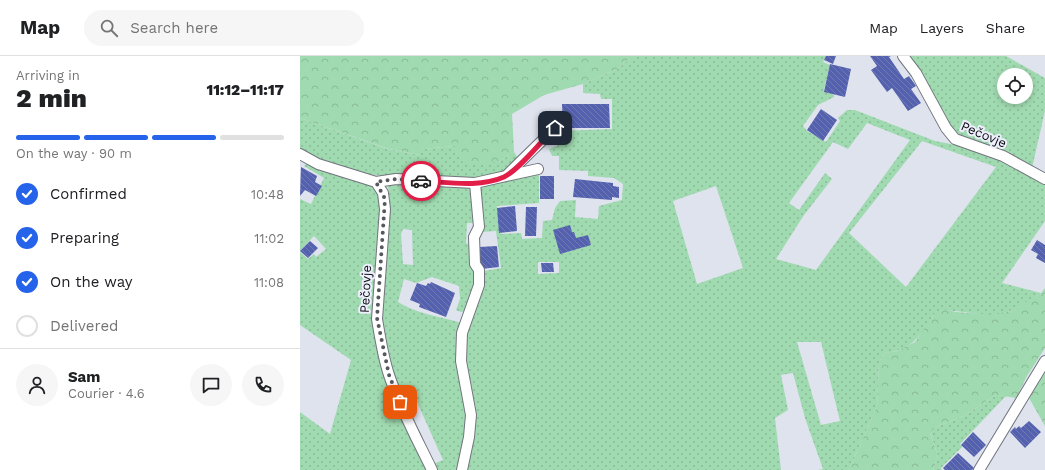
<!DOCTYPE html>
<meta charset="utf-8">
<style>
body{margin:0;font-family:"Work Sans",sans-serif;background:#f6f6f6;color:#202124;height:100vh;display:flex;flex-direction:column;font-size:15px;white-space:nowrap}
*{box-sizing:border-box;margin:0}
p{font-size:13px;color:#757577}
.icon{flex:none;width:22px;height:22px;fill:none;stroke:currentColor;stroke-width:2;stroke-linecap:round;stroke-linejoin:round}
.map{position:relative;flex:1;overflow:hidden}
.panel{display:flex;flex-direction:column;background:#fff;width:300px}
.panel>*{flex:none}
.controls{position:absolute;left:697px;top:12px;display:grid;gap:8px}
.controls a{display:grid;place-items:center;width:36px;height:36px;border-radius:50%;background:#fff;box-shadow:0 2px 6px #0003;font-size:20px}
.pin{position:absolute;display:grid;place-items:center;width:34px;height:34px;color:#fff;margin:-17px;border-radius:8px;box-shadow:0 2px 6px #0006}
.courier{position:absolute;display:grid;place-items:center;width:40px;height:40px;margin:-20px;border:3px solid #e11d48;border-radius:50%;background:#fff;color:#222;box-shadow:0 1px 5px #0007}
.overview em{font-style:normal;font-weight:800}
.overview div{display:flex;flex-direction:column-reverse}
.overview{display:flex;align-items:center;justify-content:space-between;height:68px;padding:0 16px}
h1{font-size:26px;font-weight:800;line-height:30px}
.bar{display:grid;grid-template-columns:repeat(4,1fr);gap:6px 4px;align-content:center;height:48px;padding:0 16px}
.bar i{height:5px;border-radius:3px;background:#e0e0e0}
.bar .current{background:#2563eb}
.bar p{grid-column:span 4}
.line{display:flex;align-items:center;gap:10px;padding:0 16px;border-top:1px solid #e0e0e0}
.line div{flex:1}
.round{display:grid;place-items:center;flex:none;width:42px;height:42px;border-radius:21px;background:#f6f6f6}
ol{padding:0 16px;list-style:none}
li{display:flex;align-items:center;gap:12px;height:44px}
li p{margin-inline-start:auto}
li .icon{padding:4px;border-radius:50%;background:#2563eb;color:#fff;stroke-width:4}
li:last-child{color:#757577}
li i{width:22px;height:22px;border:2px solid #e0e0e0;border-radius:50%}
header{display:flex;align-items:center;gap:24px;box-sizing:border-box;height:56px;padding:0 20px;background:#fff;border-bottom:1px solid #e0e0e0}
header strong{font-size:19px}
nav{display:flex;gap:22px;margin-inline-start:auto;font-size:14px}
.search{width:280px;height:36px;background:#f6f6f6;display:flex;align-items:center;gap:10px;box-sizing:border-box;padding:0 14px;border-radius:22px;color:#757577;font-size:15px}
main{display:flex;flex:1;min-height:0}
.map>svg:first-child{display:block}
.grass{fill:url(#grass-dots);fill-rule:evenodd}
.forest{fill:url(#forest-crowns)}
.building{fill:url(#building-back-hatch)}
.lines{fill:none;stroke-linecap:round;stroke-linejoin:round}
.street-casing{stroke:#71747e;stroke-width:12}
.street{stroke:#fff;stroke-width:10}
.done{stroke:#56585e;stroke-width:4;stroke-dasharray:0 7.2}
.route{stroke:#e11d48;stroke-width:5}
.labels{text-anchor:middle;stroke-width:4;stroke-linejoin:round;paint-order:stroke}
.street-label{font-size:13px;fill:#0c0d10;stroke:#edf0fc}
</style>
<header>
<strong>Map</strong>
<div class="search"><svg class="icon" aria-label="search" viewBox="0 0 24 24"><circle cx="10" cy="10" r="6"/><path d="M15 15l6 6"/></svg>Search here</div>
<nav><a>Map</a><a>Layers</a><a>Share</a></nav>
</header>
<main>
<section class="panel">
<div class="overview"><div><h1>2 min</h1><p>Arriving in</p></div><em>11:12–11:17</em></div>
<div class="bar"><i class="current"></i><i class="current"></i><i class="current"></i><i></i><p>On the way · 90 m</p></div>
<ol>
<li><svg class="icon" aria-label="check" viewBox="0 0 24 24"><path d="M5 12l5 5 9-10"/></svg>Confirmed<p>10:48</p></li>
<li><svg class="icon" aria-label="check" viewBox="0 0 24 24"><path d="M5 12l5 5 9-10"/></svg>Preparing<p>11:02</p></li>
<li><svg class="icon" aria-label="check" viewBox="0 0 24 24"><path d="M5 12l5 5 9-10"/></svg>On the way<p>11:08</p></li>
<li><i></i>Delivered</li>
</ol>
<div class="line" style="height:72px"><a class="round"><svg class="icon" aria-label="person" viewBox="0 0 24 24"><circle cx="12" cy="8" r="4"/><path d="M4 21q1-7 8-7t8 7"/></svg></a><div><b>Sam</b><p>Courier · 4.6</p></div><a class="round"><svg class="icon" aria-label="chat" viewBox="0 0 24 24"><path d="M4 5h16v11H9l-5 4z"/></svg></a><a class="round"><svg class="icon" aria-label="phone" viewBox="0 0 24 24"><path d="M5 4h4l2 5-3 2q2 4 5 5l2-3 5 2v4C11 20 4 13 5 4z"/></svg></a></div>
</section>
<div class="map">
<svg width="745" height="414" viewBox="0 0 745 414">
<defs>
<pattern id="grass-dots" width="8" height="8" patternUnits="userSpaceOnUse"><rect width="8" height="8" fill="#a0dab0"/><path d="M2 2h.1M6 6h.1" fill="none" stroke="#89ba96" stroke-width="1.8" stroke-linecap="round"/></pattern>
<pattern id="forest-crowns" width="20" height="18" patternUnits="userSpaceOnUse"><rect width="20" height="18" fill="#a0dab0"/><path d="M2 6a3 3 0 1 1 6 0M12 15a3 3 0 1 1 6 0" fill="none" stroke="#89ba96"/></pattern>
<pattern id="building-back-hatch" width="6" height="6" patternUnits="userSpaceOnUse"><rect width="6" height="6" fill="#5461af"/><path d="M-1 5l2 2M0 0l6 6M5-1l2 2" fill="none" stroke="#717ab1"/></pattern>
</defs>
<rect width="100%" height="100%" fill="#dfe3ee"/>
<g class="grass">
<path d="M 333,0 L 526,0 L 523,6 L 530,9 L 524,34 L 534,39 L 534,41 L 518,49 L 503,70 L 507,75 L 526,86 L 540,65 L 538,62 L 547,54 L 555,54 L 635,85 L 661,90 L 710,108 L 745,127 L 745,165 L 702,227 L 741,237 C 726,246 712,257 694,259 C 681,260 646,251 637,256 C 633,258 631,264 628,268 C 616,286 607,294 585,297 L 579,306 L 577,350 L 549,414 L 518,414 L 523,413 L 505,362 L 493,317 L 481,319 L 488,354 L 475,362 L 481,414 L 165,414 L 167,324 L 165,279 L 182,235 L 184,215 L 201,212 L 196,175 L 182,176 L 180,131 L 234,118 L 239,118 L 239,147 L 197,150 L 201,178 L 221,177 L 222,183 L 242,182 L 243,165 L 252,164 L 255,152 L 260,145 L 276,144 L 275,161 L 298,163 L 299,150 L 322,144 L 323,128 L 314,122 L 288,120 L 288,115 L 259,114 L 259,100 L 252,100 L 249,93 L 268,85 L 265,82 L 245,89 L 251,81 L 260,75 L 312,73 L 312,43 L 301,43 L 300,38 L 283,37 L 283,28 L 317,13 ZM 567,67 L 610,84 L 516,214 L 476,203 L 504,159 L 532,123 L 525,117 L 499,154 L 489,147 L 533,86 L 548,93 ZM 622,85 L 696,111 L 606,231 L 549,177 ZM 416,130 L 443,212 L 397,228 L 373,145 ZM 238,206 L 259,206 L 259,217 L 238,218 ZM 497,286 L 521,286 L 540,365 L 521,369 Z"/>
<path d="M 609,0 L 706,0 L 745,22 L 745,55 L 732,112 L 659,81 L 650,71 ZM 704,19 L 726,19 L 726,41 L 704,41 Z"/>
<path d="M 0,62 L 88,93 L 119,99 L 121,93 L 155,90 L 198,106 L 214,96 L 220,105 C 215,108 210,113 205,116 C 185,127 161,123 139,123 C 87,121 46,121 0,94 Z"/>
<path d="M 6,108 L 71,127 L 82,143 L 75,210 L 74,270 L 128,414 L 0,414 L 0,356 L 30,378 L 51,304 L 0,269 L 0,196 L 8,203 L 14,198 L 16,201 L 26,193 L 14,180 L 0,195 L 0,143 L 11,148 L 24,122 L 4,110 Z"/>
<path d="M 94,126 L 165,131 L 171,134 L 177,167 L 167,167 L 166,187 L 173,191 L 177,229 L 166,255 L 161,256 L 156,254 L 160,243 L 159,230 L 132,221 L 116,227 L 104,223 L 98,246 C 116,258 140,260 161,267 L 168,358 L 159,414 L 136,414 L 133,408 L 143,404 L 117,346 L 106,352 L 93,316 L 83,269 L 82,243 L 90,147 L 88,130 ZM 103,173 L 112,174 L 113,209 L 103,208 L 101,178 Z"/>
<path d="M 696,339 L 706,340 L 660,388 L 662,391 L 641,412 L 642,414 L 633,414 L 638,400 L 630,376 L 635,371 L 664,360 Z"/>
</g>
<g class="forest">
<path d="M 0,0 L 333,0 L 317,13 L 283,28 L 244,39 L 212,58 L 214,96 L 198,106 L 164,109 L 155,90 L 121,93 L 120,99 L 89,93 L 0,62 Z"/>
<path d="M 745,232 L 745,292 L 727,320 L 716,342 L 696,339 L 664,360 L 635,371 L 630,377 L 638,400 L 633,414 L 549,414 L 577,350 L 579,306 L 585,297 L 597,295 L 615,286 L 636,256 L 644,253 L 656,256 L 694,259 L 710,255 L 741,237 Z"/>
<path d="M 745,316 L 745,370 L 729,342 Z"/>
</g>
<g class="building">
<path d="M 526,0 L 536,0 L 533,8 L 524,4 Z"/>
<path d="M 570,0 L 591,0 L 589,1 L 604,23 L 609,20 L 616,30 L 611,33 L 621,47 L 608,55 L 592,32 L 587,36 L 571,14 L 577,10 Z"/>
<path d="M 530,8 L 551,13 L 545,41 L 524,36 Z"/>
<path d="M 262,48 L 309,48 L 310,72 L 263,72 Z"/>
<path d="M 521,53 L 537,64 L 523,85 L 507,74 Z"/>
<path d="M 1,111 L 17,120 L 15,126 L 22,130 L 16,140 L 5,134 L 0,140 Z"/>
<rect x="240" y="120" width="14" height="23"/>
<path d="M 275,123 L 313,127 L 313,130 L 319,131 L 319,142 L 312,141 L 312,144 L 273,141 Z"/>
<path d="M 215,150 L 217,175 L 199,177 L 197,152 Z"/>
<path d="M 226,151 L 237,151 L 236,180 L 225,180 Z"/>
<path d="M 270,169 L 272,176 L 274,176 L 276,182 L 288,179 L 291,189 L 260,198 L 253,174 Z"/>
<path d="M 737,184 L 745,189 L 745,207 L 736,202 L 738,198 L 731,194 Z"/>
<path d="M 10,185 L 18,192 L 8,202 L 0,195 Z"/>
<path d="M 197,190 L 199,211 L 181,213 L 179,191 Z"/>
<path d="M 241,207 L 253,207 L 254,216 L 242,216 Z"/>
<path d="M 131,226 L 155,237 L 146,261 L 119,251 L 120,248 L 110,244 L 117,227 L 126,230 L 128,227 L 130,228 Z"/>
<path d="M 729,365 L 741,376 L 725,392 L 710,376 L 715,371 L 716,373 L 719,370 L 721,372 Z"/>
<path d="M 673,376 L 686,389 L 674,401 L 661,389 Z"/>
<path d="M 658,397 L 674,412 L 672,414 L 645,414 L 643,412 Z"/>
</g>
<g class="lines">
<defs>
<g id="street">
<path d="M 603,0 L 616,17 L 646,72 L 655,83 L 703,100 L 745,123"/>
<path d="M 0,98 L 18,108 L 76,126 L 83,137 L 85,153 L 77,263 C 80,281 83,301 89,319 C 100,352 117,383 132,414"/>
<path d="M 208,118 L 255,72"/>
<path d="M 76,126 L 96,123 L 175,127 L 238,113"/>
<path d="M 162,414 L 169,381 L 171,359 L 161,305 L 162,277 L 179,229 L 179,214 L 175,208 L 174,181 L 179,171 L 175,127"/>
<path d="M 679,414 L 745,305"/>
</g>
</defs>
<use href="#street" class="street-casing"/>
<use href="#street" class="street"/>
</g>
<g class="lines">
<path class="done" d="M 100,346 L 89,319 L 77,262 L 85,143 L 76,126 L 96,123 L 121,125"/>
<path class="route" d="M 121,125 C 147,126 179,132 204,121 C 220,113 241,85 255,72"/>
</g>
<g class="labels">
<g class="street-label">
<text transform="translate(684 78) rotate(23)" y="5">Pečovje</text>
<text transform="translate(65 233) rotate(-87)" y="5">Pečovje</text>
</g>
</g>
</svg>
<div class="controls">
<a><svg class="icon" aria-label="locate" viewBox="0 0 24 24"><circle cx="12" cy="12" r="6"/><path d="M12 2v4M12 18v4M2 12h4M18 12h4"/></svg></a>
</div>
<div class="pin" style="left:100px;top:346px;background:#ea580c"><svg class="icon" aria-label="bag" viewBox="0 0 24 24"><path d="M5 8h14l-1 12H6zM9 8a3 3 0 0 1 6 0"/></svg></div>
<div class="pin" style="left:255px;top:72px;background:#1f2937"><svg class="icon" aria-label="home" viewBox="0 0 24 24"><path d="M3 11l9-7 9 7M6 9v11h12V9"/></svg></div>
<div class="courier" style="left:121px;top:125px"><svg class="icon" aria-label="car" viewBox="0 0 24 24"><path d="M5 17H2v-5l4-1 3-4h7l3 4 3 1v5h-3M9 17h6M6 11h13"/><circle cx="7" cy="17" r="2"/><circle cx="17" cy="17" r="2"/></svg></div>
</div>
</main>
